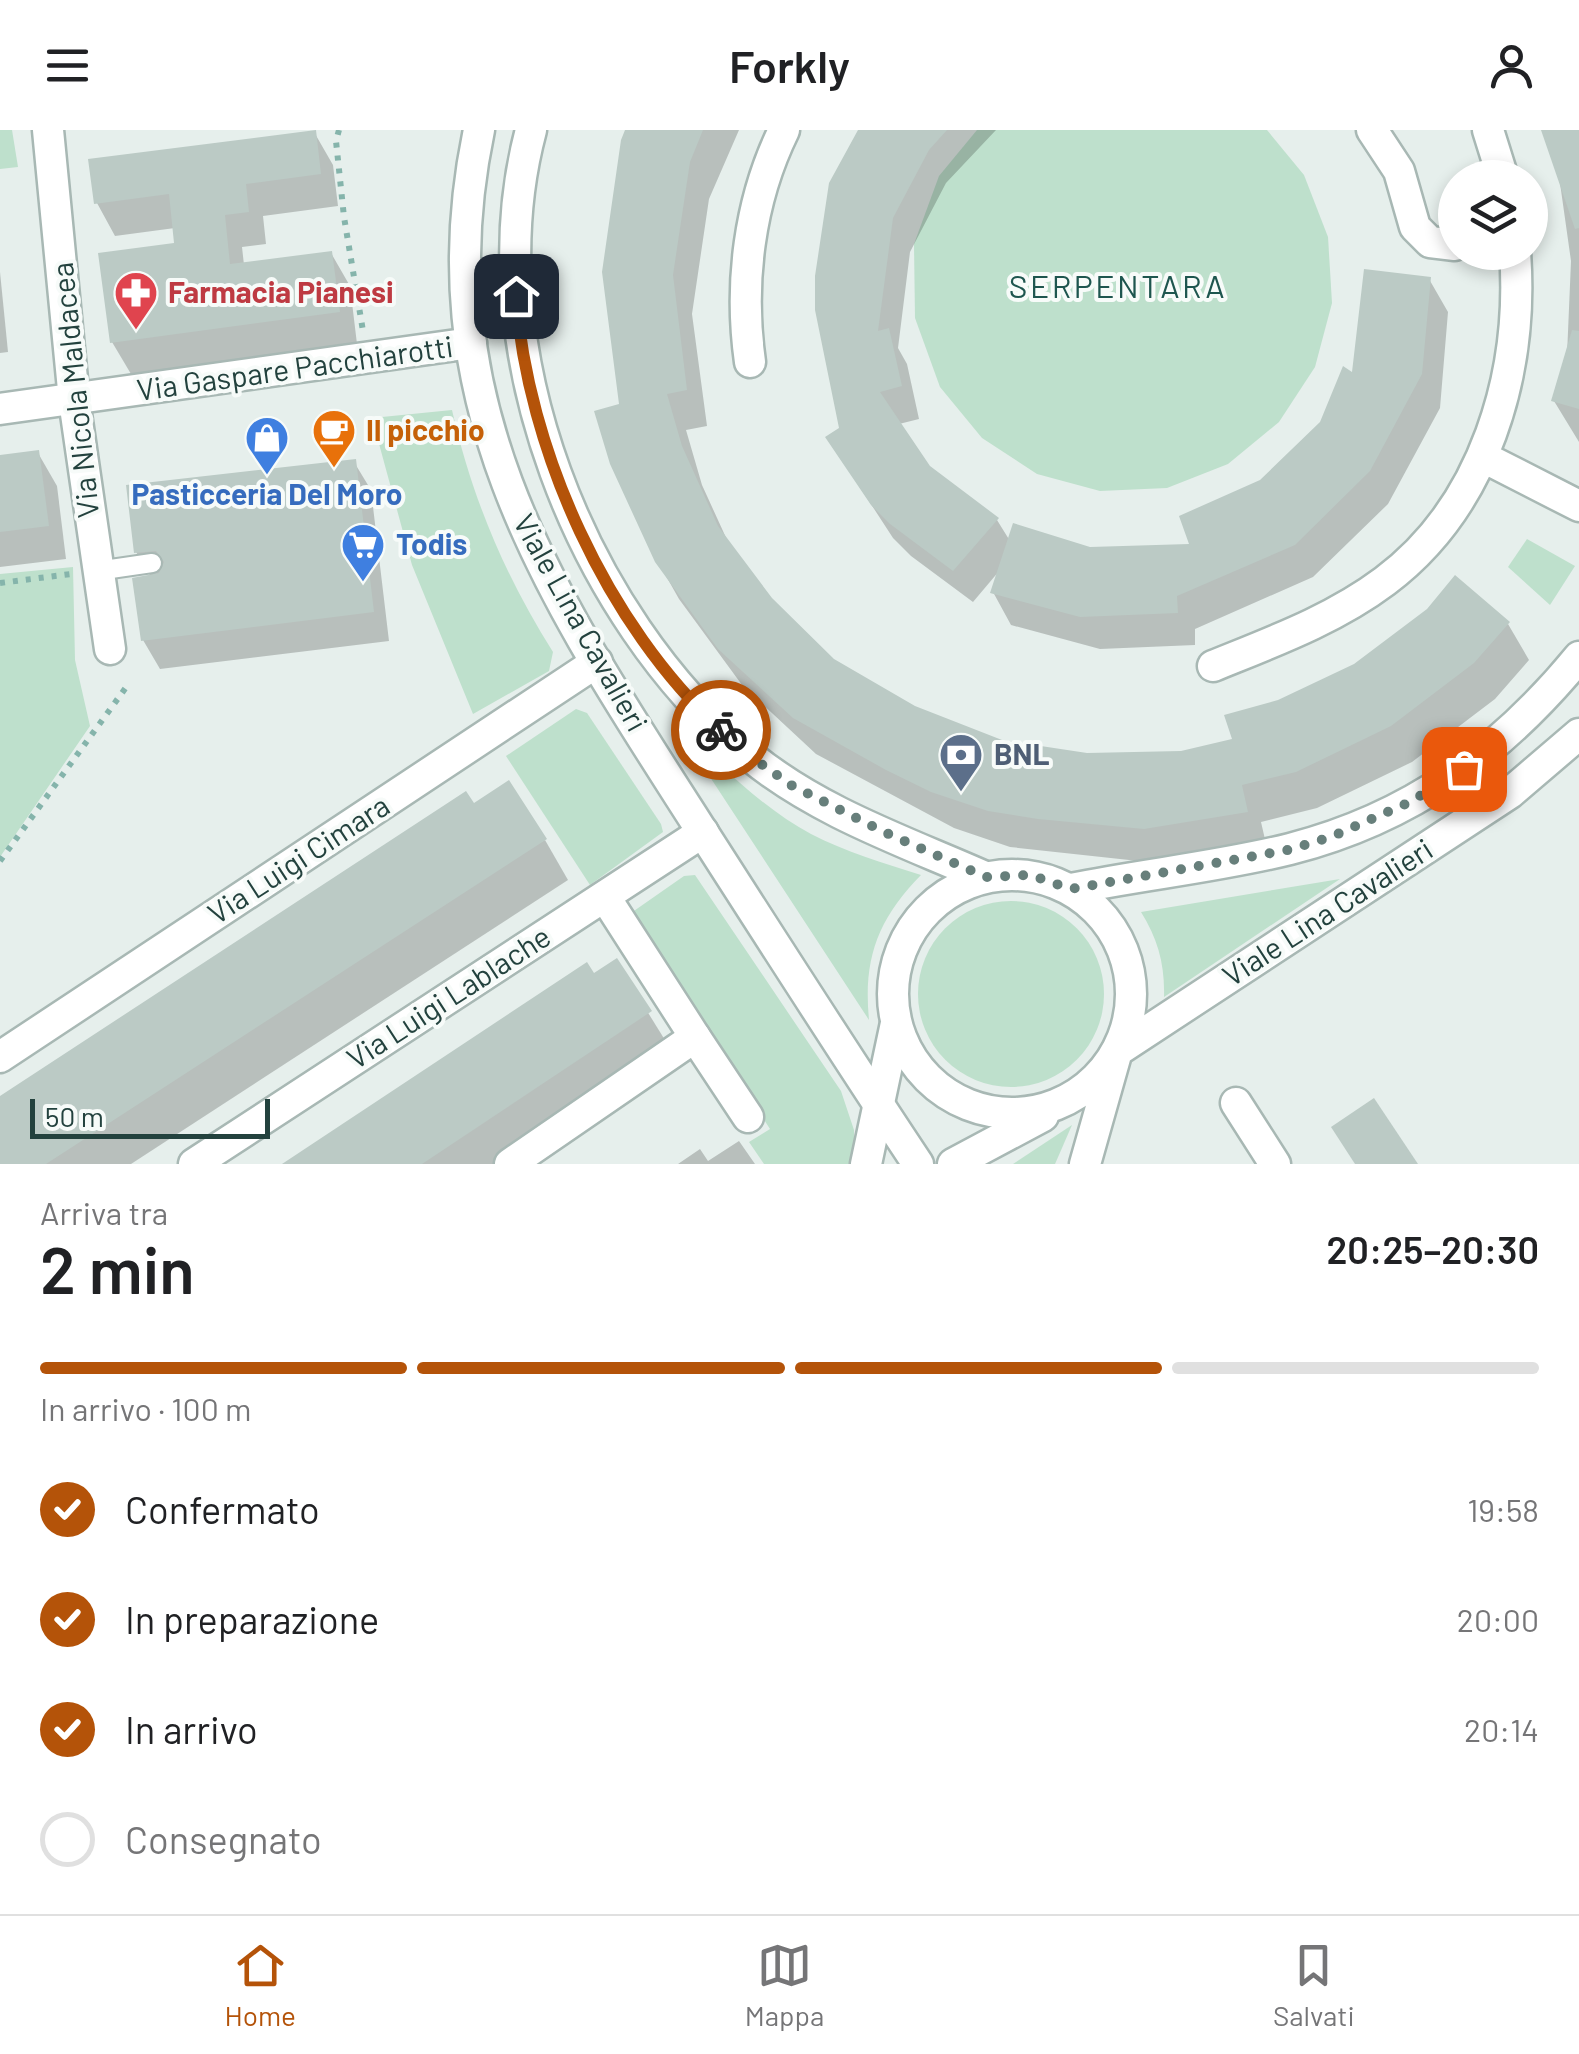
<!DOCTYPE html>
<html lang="it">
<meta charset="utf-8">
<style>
body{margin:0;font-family:Barlow,sans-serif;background:#f2f2f2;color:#202124;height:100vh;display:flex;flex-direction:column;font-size:38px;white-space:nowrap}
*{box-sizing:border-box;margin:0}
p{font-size:32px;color:#757577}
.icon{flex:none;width:55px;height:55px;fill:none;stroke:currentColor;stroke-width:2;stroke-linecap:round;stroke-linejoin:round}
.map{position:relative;height:1034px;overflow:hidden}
.sheet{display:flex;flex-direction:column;background:#fff;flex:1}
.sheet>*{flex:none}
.fabs{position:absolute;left:1438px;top:30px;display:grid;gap:20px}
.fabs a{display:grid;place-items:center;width:110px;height:110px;border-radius:50%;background:#fff;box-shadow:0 5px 15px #0003;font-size:50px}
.scale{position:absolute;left:30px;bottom:25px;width:240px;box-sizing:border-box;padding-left:10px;border:5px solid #23423e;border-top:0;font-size:28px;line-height:35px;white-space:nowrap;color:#23423e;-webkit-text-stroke:8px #f7fbf9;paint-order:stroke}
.pin{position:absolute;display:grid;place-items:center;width:85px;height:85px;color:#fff;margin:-42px;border-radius:20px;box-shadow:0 5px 15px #0006}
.courier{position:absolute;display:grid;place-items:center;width:100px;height:100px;margin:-50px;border:8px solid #b45309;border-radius:50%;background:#fff;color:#222;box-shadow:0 2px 12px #0007}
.head em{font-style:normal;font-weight:600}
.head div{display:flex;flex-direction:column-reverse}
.head{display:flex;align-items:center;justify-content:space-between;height:170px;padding:0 40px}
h1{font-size:65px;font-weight:600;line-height:75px}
.bar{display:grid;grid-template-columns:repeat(4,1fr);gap:15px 10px;align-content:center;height:120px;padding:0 40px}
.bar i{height:12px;border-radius:8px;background:#e0e0e0}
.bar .current{background:#b45309}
.bar p{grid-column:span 4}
ol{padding:0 40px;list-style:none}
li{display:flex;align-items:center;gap:30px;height:110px}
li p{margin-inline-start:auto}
li .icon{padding:10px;border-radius:50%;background:#b45309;color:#fff;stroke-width:4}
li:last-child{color:#757577}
li i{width:55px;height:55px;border:5px solid #e0e0e0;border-radius:50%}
header{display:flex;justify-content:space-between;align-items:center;height:130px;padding:0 40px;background:#fff;font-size:45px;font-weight:600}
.menu{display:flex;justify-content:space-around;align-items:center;height:140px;border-top:2px solid #e0e0e0;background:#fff;font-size:28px;color:#757577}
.menu a{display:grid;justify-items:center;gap:5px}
.menu .current{color:#b45309}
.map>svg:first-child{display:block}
.green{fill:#bee0cc}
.shadow{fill:#0003}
.building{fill:#bbcac5}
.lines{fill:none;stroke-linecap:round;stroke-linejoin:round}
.lane-casing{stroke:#a8b8b4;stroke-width:22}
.street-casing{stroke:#a8b8b4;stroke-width:35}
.path{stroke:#85b4ab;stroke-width:6;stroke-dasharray:5 8;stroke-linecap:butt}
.lane{stroke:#fff;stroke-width:18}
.street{stroke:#fff;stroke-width:30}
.done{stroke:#677f7b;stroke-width:10;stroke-dasharray:0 18}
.route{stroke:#b45309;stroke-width:12}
.labels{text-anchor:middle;stroke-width:8;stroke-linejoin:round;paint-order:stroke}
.health-label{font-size:30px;font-weight:bold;fill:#be3a42;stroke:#f7fbf9;text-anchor:start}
.street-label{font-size:30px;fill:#23423e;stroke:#f7fbf9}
.food-label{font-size:30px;font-weight:bold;fill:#c56008;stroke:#f7fbf9;text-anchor:start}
.shop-label{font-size:30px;font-weight:bold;fill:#366cbe;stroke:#f7fbf9}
.service-label{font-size:30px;font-weight:bold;fill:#4e5e75;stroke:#f7fbf9;text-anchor:start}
.neighbourhood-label{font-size:32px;letter-spacing:2.5px;fill:#1e564f;stroke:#f7fbf9}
</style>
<header><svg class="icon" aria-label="menu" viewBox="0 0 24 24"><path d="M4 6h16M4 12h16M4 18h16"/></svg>Forkly<svg class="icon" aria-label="person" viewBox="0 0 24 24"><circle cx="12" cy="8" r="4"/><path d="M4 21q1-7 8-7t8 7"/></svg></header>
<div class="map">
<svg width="1579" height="1034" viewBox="0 0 1579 1034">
<rect width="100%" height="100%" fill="#e6efec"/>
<g class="green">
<path d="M 0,0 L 12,0 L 18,37 L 0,39 Z"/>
<path d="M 977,0 L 1267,0 L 1304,45 L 1328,107 L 1332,173 L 1315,237 L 1279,292 L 1228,334 L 1167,358 L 1100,361 L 1037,344 L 982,308 L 940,257 L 915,188 L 914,114 L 939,46 Z"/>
<path d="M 452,280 C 472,368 505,446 553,522 L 549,541 L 473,584 L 412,435 L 372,288 Z"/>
<path d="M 1527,409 L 1575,436 L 1550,475 L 1508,437 Z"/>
<path d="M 73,437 L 75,530 L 90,596 L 0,727 L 0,444 Z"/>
<path d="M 576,579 L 587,583 L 661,694 L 663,702 L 590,755 L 506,626 Z"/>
<path d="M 672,589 C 714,629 760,677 811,704 C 846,722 883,733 921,745 C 878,789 863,828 869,890 Z"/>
<path d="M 695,745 L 841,961 L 854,1000 L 854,1034 L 764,1034 L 749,1012 L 770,999 L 631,783 L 684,746 Z"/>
<path d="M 1340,749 L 1164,867 C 1165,835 1158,809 1141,782 Z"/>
<circle cx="1011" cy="864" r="93"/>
<path d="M 1072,995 L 1055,1034 L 1013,1034 Z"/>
</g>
<g class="shadow">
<path d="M 628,0 L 739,0 L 709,69 L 692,184 L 707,296 L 686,300 L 702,355 L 728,412 L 770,469 L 833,531 L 914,578 L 1002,612 L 1087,625 L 1181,623 L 1235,611 L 1279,572 L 1508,494 L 1529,530 L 1495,569 L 1412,632 L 1317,678 L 1261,692 L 1267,718 L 1166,734 L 1010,717 L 954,698 L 816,624 L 742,555 L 679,469 L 657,430 L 621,276 Z"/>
<path d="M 861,0 L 996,0 L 946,53 L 910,122 L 898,218 L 907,234 L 919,289 L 899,294 L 928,337 L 997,390 L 1010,411 L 1089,419 L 1193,416 L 1322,293 L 1429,149 L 1448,182 L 1440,278 L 1388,374 L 1313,447 L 1195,499 L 1195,515 L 1100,519 L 1011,495 L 993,462 L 1000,440 L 973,472 L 911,426 L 893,408 L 828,308 L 842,299 Z"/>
<path d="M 1543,0 L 1579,0 L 1579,312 L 1554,271 L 1567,225 L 1571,131 L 1559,46 Z"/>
<path d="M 314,2 L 333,35 L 338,76 L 263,86 L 266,114 L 242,117 L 244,135 L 331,123 L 350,156 L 357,214 L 131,244 L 112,212 L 177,115 L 175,98 L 115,106 L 97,73 Z"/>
<path d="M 0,142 L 8,222 L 0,223 Z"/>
<path d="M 38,323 L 57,356 L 66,429 L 0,437 L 0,328 Z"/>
<path d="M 354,332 L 371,360 L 389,511 L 160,539 L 143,510 L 151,447 L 136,422 Z"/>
<path d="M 545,710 L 568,750 L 131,1034 L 0,1034 L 0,969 Z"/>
<path d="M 616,831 L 673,923 L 505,1034 L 287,1034 Z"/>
<path d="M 739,1011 L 755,1034 L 678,1034 L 700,1019 L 708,1031 Z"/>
</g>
<g class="building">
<path d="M 316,0 L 321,44 L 246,54 L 249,82 L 225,85 L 230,134 L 332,121 L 340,182 L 110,213 L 98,123 L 174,113 L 169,64 L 94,74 L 88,29 Z"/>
<path d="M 625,0 L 703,0 L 690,32 L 673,145 L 687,260 L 667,264 L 682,316 L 718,396 L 772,468 L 834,529 L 915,576 L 1002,610 L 1087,623 L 1181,621 L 1232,609 L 1224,585 L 1278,570 L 1354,534 L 1427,479 L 1455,445 L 1510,492 L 1474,533 L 1391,596 L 1296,642 L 1242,655 L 1248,682 L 1144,699 L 1038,689 L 988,681 L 931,662 L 886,640 L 793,588 L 718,519 L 655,432 L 610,334 L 594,281 L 619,274 L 602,142 L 621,10 Z"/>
<path d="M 858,0 L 947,0 L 929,20 L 893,88 L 878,201 L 889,198 L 902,256 L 880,262 L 930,336 L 999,388 L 953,441 L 890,394 L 871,375 L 825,307 L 839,298 L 815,180 L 815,146 L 829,53 Z"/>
<path d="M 1541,0 L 1579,0 L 1579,98 L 1575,99 Z"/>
<path d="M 1364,139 L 1431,147 L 1422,244 L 1370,341 L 1295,415 L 1177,466 L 1178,483 L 1080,487 L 990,463 L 1013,393 L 1090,417 L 1189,414 L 1179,386 L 1260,350 L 1320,292 L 1343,236 L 1352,242 Z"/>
<path d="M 1572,200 L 1579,201 L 1579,279 L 1551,271 Z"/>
<path d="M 39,320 L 49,396 L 0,402 L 0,325 Z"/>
<path d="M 356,329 L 374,482 L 141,511 L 132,448 L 159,443 L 164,432 L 156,421 L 134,423 L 126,355 Z"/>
<path d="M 509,650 L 547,709 L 46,1034 L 0,1034 L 0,966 L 466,661 L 474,673 Z"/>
<path d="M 617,828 L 652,881 L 422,1034 L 282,1034 L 587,832 L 594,843 Z"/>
<path d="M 1374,968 L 1418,1034 L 1355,1034 L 1331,997 Z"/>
</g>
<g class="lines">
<defs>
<path id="lane" d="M 97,441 L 152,433"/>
<g id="street">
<path d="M 48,0 L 74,270 L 110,519"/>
<path d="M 479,0 C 420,280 557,474 700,698 C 772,810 844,923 918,1034"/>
<path d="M 531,0 C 473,216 581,487 750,626 C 818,682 906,712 985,747"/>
<path d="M 1372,0 L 1399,41 L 1415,97 L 1430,112 L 1455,115"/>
<path d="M 1488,0 L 1503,48"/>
<path d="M 750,232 C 739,154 749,71 784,0"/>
<path d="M 0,279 L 471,213"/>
<path d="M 1483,327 L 1579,376"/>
<path d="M 1213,536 C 1272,512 1333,490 1385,451 C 1485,376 1524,244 1515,122"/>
<circle cx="1012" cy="864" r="119"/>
<path d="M 1071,759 C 1144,744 1218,737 1290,719 C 1411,688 1501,622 1579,527"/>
<path d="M 695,907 L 748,987"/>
<path d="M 0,927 L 597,532"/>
<path d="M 1236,973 L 1275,1034"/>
<path d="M 194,1034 L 703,702"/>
<path d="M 510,1034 L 695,907 L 605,767"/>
<path d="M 866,1034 L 896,893"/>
<path d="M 953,1034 L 1043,986"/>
<path d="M 1085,1034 L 1117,921 L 1510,663 L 1579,604"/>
</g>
</defs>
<use href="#lane" class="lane-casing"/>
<use href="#street" class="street-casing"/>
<g class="path">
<path d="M 339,0 L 336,11 L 344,87 L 363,201"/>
<path d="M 0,453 L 71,444"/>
<path d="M 0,731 L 127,556"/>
</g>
<use href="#lane" class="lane"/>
<use href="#street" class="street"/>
</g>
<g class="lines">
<path class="done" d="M 721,600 L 750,626 L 791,655 L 884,702 L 986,747 L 1030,745 L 1071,759 L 1288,720 L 1331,707 L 1410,672 L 1464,639"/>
<path class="route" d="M 516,166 C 527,319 607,496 721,600"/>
</g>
<defs>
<symbol id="pharmacy-pin" viewBox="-11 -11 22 30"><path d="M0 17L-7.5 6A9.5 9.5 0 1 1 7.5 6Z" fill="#e0444e" stroke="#f7fbf9"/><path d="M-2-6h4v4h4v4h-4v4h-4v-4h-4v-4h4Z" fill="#fff"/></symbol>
<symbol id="cafe-pin" viewBox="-11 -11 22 30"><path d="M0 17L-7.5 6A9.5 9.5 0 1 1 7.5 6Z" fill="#e8710a" stroke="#f7fbf9"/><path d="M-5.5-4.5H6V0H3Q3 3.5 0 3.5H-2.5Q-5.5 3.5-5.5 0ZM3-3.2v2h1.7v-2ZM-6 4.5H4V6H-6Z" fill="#fff"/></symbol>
<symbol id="shop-pin" viewBox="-11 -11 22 30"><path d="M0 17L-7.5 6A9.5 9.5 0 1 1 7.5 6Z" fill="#3f7fe0" stroke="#f7fbf9"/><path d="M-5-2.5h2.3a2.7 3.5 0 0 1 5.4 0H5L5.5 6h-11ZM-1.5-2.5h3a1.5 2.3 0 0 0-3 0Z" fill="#fff"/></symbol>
<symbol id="supermarket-pin" viewBox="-11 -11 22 30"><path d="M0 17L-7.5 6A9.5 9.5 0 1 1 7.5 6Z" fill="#3f7fe0" stroke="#f7fbf9"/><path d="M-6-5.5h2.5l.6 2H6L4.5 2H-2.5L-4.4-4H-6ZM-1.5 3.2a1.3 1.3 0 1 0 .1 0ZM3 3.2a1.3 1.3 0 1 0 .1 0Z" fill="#fff"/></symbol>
<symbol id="bank-pin" viewBox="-11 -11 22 30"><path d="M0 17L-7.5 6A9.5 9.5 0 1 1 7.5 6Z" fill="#5c6f8a" stroke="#f7fbf9"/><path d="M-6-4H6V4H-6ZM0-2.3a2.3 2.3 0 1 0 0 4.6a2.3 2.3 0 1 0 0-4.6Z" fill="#fff"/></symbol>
</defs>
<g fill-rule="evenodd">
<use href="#pharmacy-pin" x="111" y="138" width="50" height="68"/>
<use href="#cafe-pin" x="309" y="276" width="50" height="68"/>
<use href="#shop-pin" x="242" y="283" width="50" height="68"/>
<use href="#supermarket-pin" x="338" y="390" width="50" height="68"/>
<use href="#bank-pin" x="936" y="600" width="50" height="68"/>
</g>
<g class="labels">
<g class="health-label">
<text x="168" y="173">Farmacia Pianesi</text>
</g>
<g class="street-label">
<text transform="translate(295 239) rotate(-8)" y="10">Via Gaspare Pacchiarotti</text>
<text transform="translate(76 260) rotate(-96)" y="10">Via Nicola Maldacea</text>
<text transform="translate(580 493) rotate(61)" y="10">Viale Lina Cavalieri</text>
<text transform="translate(299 730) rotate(-33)" y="10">Via Luigi Cimara</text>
<text transform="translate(1328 783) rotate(-33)" y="10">Viale Lina Cavalieri</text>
<text transform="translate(449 868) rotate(-33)" y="10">Via Luigi Lablache</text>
</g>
<g class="food-label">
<text x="366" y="311">Il picchio</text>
</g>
<g class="shop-label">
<text x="267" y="375">Pasticceria Del Moro</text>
<text x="396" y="425" text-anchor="start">Todis</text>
</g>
<g class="service-label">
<text x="994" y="635">BNL</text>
</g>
<g class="neighbourhood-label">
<text x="1118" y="168">SERPENTARA</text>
</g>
</g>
</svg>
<div class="fabs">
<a><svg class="icon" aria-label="layers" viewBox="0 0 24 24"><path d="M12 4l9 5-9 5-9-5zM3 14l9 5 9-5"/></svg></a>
</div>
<div class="scale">50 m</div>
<div class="pin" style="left:1464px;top:639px;background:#ea580c"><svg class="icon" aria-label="bag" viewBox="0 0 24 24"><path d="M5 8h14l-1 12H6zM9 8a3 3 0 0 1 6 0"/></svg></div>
<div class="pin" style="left:516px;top:166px;background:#1f2937"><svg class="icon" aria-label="home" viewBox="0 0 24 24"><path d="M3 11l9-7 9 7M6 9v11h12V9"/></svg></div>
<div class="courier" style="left:721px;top:600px"><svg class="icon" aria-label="bike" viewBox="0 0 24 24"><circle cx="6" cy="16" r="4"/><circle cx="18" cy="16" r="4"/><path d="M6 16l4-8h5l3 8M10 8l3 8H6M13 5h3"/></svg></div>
</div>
<section class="sheet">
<div class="head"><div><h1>2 min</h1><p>Arriva tra</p></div><em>20:25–20:30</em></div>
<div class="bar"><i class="current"></i><i class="current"></i><i class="current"></i><i></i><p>In arrivo · 100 m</p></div>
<ol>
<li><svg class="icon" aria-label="check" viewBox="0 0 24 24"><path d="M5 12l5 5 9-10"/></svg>Confermato<p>19:58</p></li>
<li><svg class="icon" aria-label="check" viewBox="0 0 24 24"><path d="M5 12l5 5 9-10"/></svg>In preparazione<p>20:00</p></li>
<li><svg class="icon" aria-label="check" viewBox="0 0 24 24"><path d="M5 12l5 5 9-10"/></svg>In arrivo<p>20:14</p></li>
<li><i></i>Consegnato</li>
</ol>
</section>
<nav class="menu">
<a class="current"><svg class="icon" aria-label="home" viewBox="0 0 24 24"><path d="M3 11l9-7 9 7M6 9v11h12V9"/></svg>Home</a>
<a><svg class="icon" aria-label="map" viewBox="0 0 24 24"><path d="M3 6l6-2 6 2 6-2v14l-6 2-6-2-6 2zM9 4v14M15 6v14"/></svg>Mappa</a>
<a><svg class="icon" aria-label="saved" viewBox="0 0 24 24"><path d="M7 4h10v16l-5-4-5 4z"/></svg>Salvati</a>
</nav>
